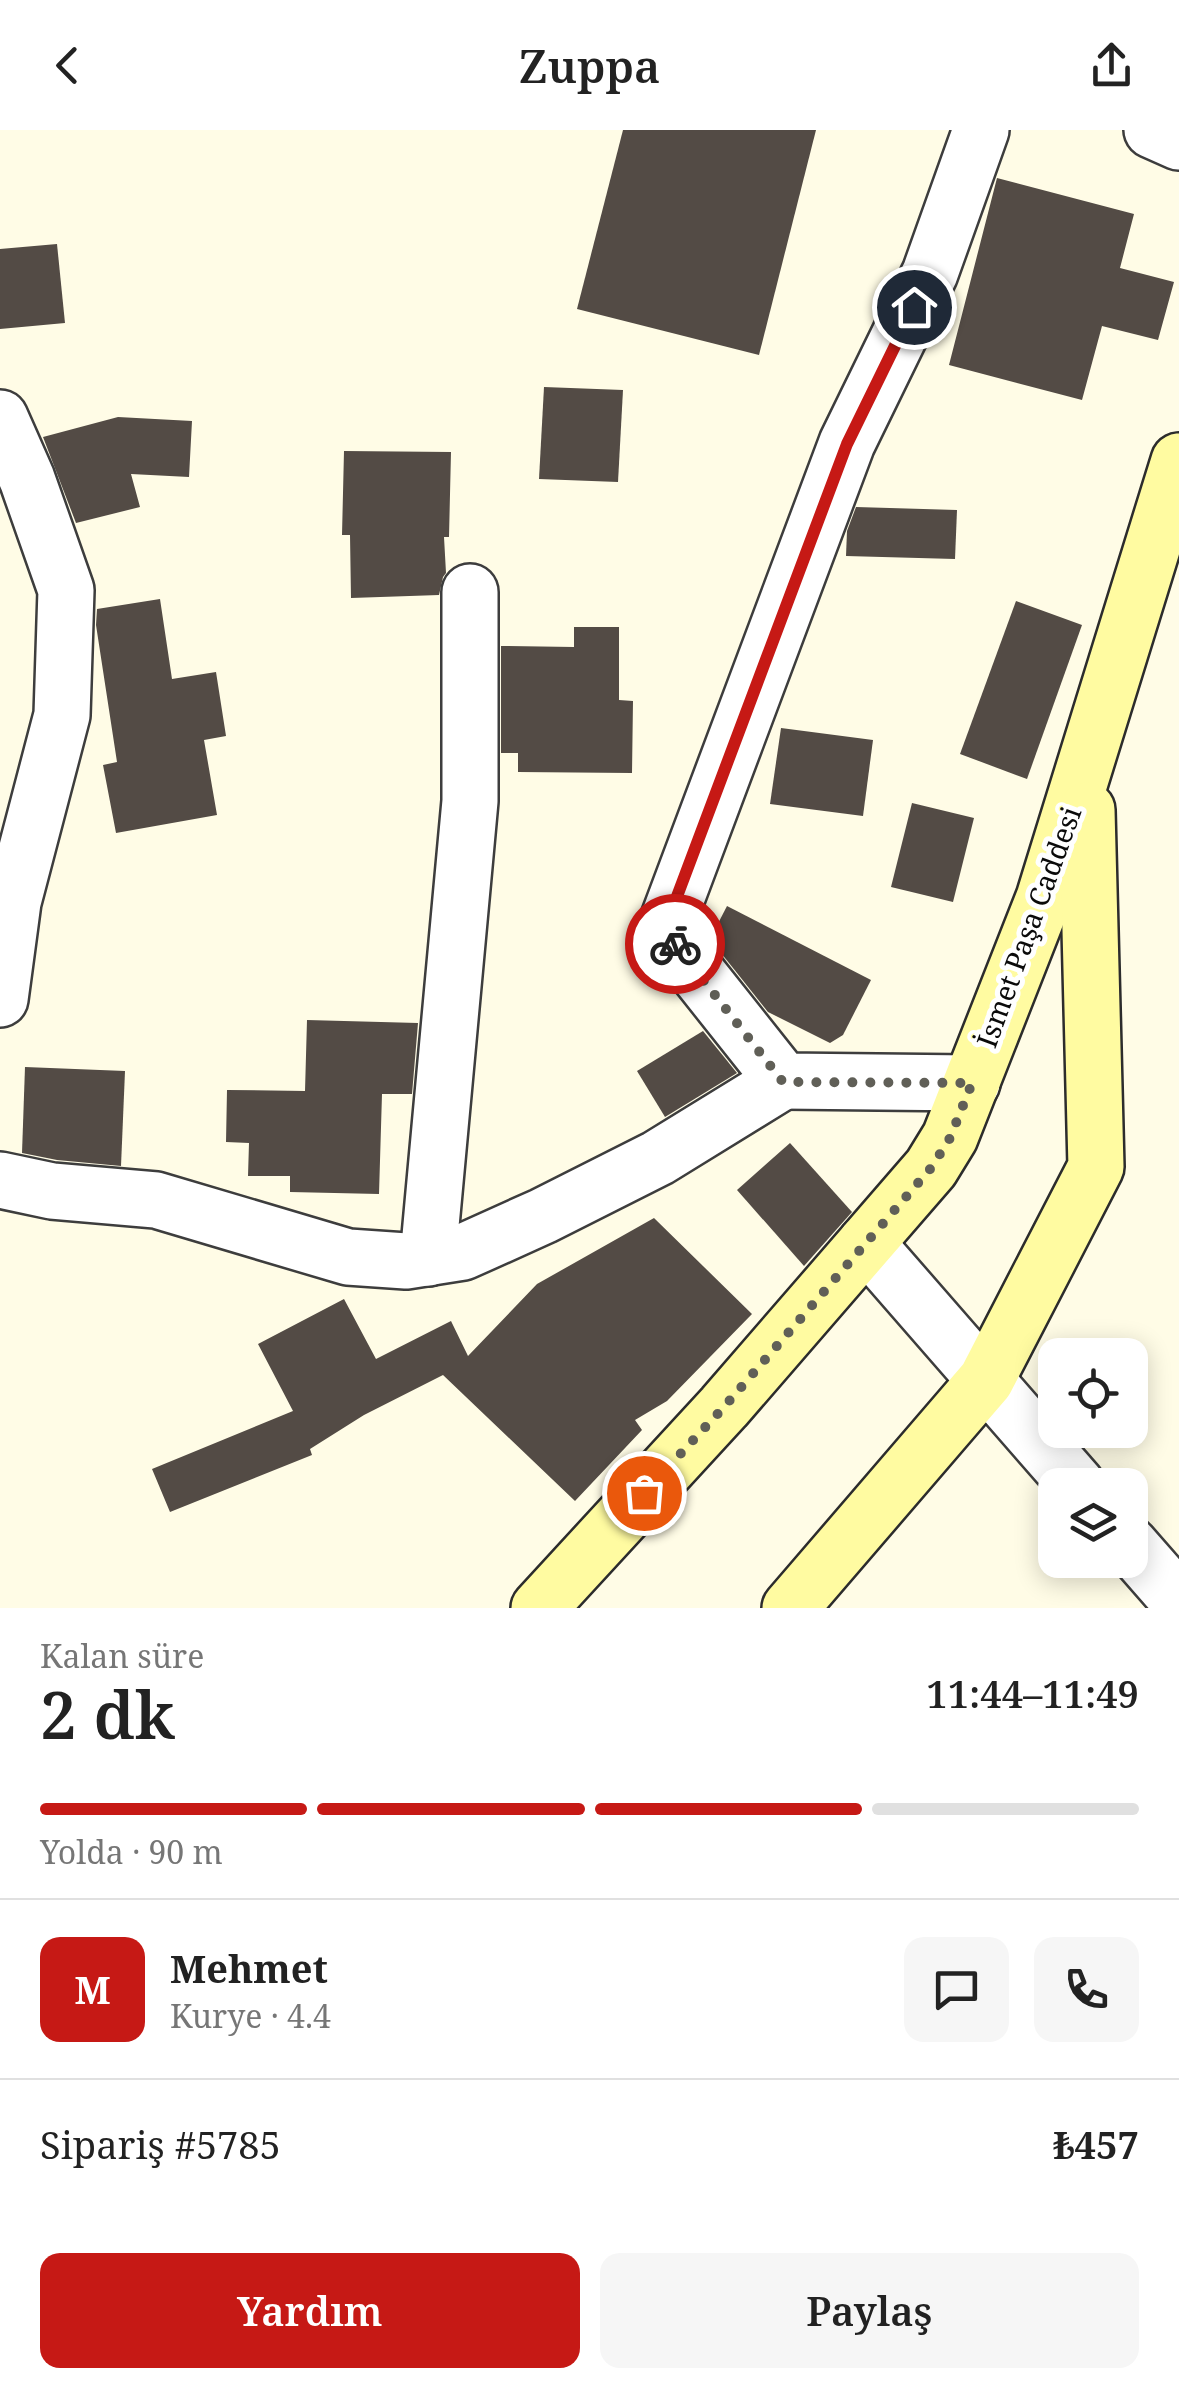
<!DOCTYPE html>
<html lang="tr">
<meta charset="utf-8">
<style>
body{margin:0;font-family:"Noto Serif",serif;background:#f6f6f6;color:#222;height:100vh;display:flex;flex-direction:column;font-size:38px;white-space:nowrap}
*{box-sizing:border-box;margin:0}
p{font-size:32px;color:#767676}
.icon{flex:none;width:55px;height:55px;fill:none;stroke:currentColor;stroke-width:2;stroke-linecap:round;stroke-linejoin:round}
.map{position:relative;height:1478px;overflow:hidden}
.drawer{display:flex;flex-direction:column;background:#fff;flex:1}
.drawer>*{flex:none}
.fabs{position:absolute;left:1038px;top:1208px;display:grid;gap:20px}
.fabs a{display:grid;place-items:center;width:110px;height:110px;border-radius:20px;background:#fff;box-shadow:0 5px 25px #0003;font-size:50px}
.pin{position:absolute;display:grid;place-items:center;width:85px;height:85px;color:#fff;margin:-42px;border:5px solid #fff;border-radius:50%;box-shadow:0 2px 10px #0007}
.courier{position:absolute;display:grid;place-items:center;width:100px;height:100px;margin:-50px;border:8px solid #c61915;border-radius:50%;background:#fff;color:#222;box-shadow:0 2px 12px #0007}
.headline em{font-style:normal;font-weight:600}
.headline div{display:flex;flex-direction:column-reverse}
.headline{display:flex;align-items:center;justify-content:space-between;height:170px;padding:0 40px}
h1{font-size:65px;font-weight:600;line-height:75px}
.bar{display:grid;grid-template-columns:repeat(4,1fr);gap:15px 10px;align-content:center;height:120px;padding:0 40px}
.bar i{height:12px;border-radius:8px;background:#e0e0e0}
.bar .on{background:#c61915}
.bar p{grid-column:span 4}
.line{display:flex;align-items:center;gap:25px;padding:0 40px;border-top:2px solid #e0e0e0}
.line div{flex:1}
.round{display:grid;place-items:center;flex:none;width:105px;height:105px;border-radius:20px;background:#f6f6f6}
.primary-button{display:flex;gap:20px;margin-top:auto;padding:20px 40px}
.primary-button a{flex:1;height:115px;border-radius:20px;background:#c61915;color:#fff;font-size:40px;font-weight:600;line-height:115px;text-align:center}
.primary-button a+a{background:#f6f6f6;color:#222}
header{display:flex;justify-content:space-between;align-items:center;height:130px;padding:0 40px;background:#fff;font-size:45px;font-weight:600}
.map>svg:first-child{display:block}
.building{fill:#534b45}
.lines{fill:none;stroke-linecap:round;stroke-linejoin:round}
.street-casing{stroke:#3d3d3d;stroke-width:60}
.secondary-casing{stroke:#2c2c2c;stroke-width:60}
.street{stroke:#fff;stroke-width:55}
.secondary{stroke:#fffba1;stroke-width:55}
.done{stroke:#605f57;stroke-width:10;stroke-dasharray:0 18}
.route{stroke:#c61915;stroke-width:12}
.labels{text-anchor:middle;stroke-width:10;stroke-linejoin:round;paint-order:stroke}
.street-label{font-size:28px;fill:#0a0a0a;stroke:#fff}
</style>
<header><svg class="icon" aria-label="back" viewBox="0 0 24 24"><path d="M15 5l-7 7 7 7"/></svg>Zuppa<svg class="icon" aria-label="share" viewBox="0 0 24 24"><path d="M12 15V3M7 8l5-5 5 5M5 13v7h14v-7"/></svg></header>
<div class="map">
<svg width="1179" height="1478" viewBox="0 0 1179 1478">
<rect width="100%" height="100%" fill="#fffce6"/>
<g class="building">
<path d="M 623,0 L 816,0 L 759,225 L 577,179 Z"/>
<path d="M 997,48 L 1134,84 L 1120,138 L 1174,152 L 1158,210 L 1102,196 L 1082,270 L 949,235 Z"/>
<path d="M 57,114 L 65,193 L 0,199 L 0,119 Z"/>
<path d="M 544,257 L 623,260 L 618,352 L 539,349 Z"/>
<path d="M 118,287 L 192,291 L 189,347 L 131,344 L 140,377 L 76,393 L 43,307 Z"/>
<path d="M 344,321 L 451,322 L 449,407 L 444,407 L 446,443 L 443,447 L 439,465 L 351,468 L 350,405 L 342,405 Z"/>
<path d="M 856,377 L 957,380 L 955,429 L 846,426 L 847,401 Z"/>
<path d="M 160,469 L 172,549 L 216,542 L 226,606 L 204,610 L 217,685 L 116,703 L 103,635 L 117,632 L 96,495 L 97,479 Z"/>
<path d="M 1016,471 L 1082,495 L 1027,649 L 960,624 Z"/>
<path d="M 574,497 L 619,497 L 619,570 L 633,571 L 632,643 L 518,642 L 518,623 L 501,623 L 501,516 L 574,517 Z"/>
<path d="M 781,598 L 873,610 L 863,686 L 770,674 Z"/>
<path d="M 912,673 L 974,688 L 953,772 L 891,757 Z"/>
<path d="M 727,776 L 871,850 L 843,905 L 830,913 L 768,882 L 710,809 Z"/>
<path d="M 307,890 L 418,893 L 412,964 L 382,964 L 379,1064 L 290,1062 L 290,1046 L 248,1046 L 249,1013 L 226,1012 L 227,960 L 305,961 Z"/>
<path d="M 703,901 L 737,943 L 665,987 L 637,941 Z"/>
<path d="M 25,937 L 125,941 L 121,1036 L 57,1030 L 22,1023 Z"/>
<path d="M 790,1013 L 852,1082 L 804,1136 L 737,1060 Z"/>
<path d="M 654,1088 L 752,1184 L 667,1271 L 635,1290 L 642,1300 L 575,1371 L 443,1245 L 364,1285 L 310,1319 L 312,1325 L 170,1382 L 152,1339 L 293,1281 L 258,1214 L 344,1169 L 376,1229 L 451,1191 L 468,1226 L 537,1154 Z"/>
</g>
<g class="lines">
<defs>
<g id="street">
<path d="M 1152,0 L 1179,12"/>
<path d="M 0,288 L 27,349 L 66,460 L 62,585 L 13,772 L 0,869"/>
<path d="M 972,953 L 783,951 L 664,801 L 847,313 L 930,143 L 981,0"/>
<path d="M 0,1050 L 52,1061 L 156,1070 L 348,1127 L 406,1131 L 463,1122 L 543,1086 L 658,1028 L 783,951"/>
<path d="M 866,1113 L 1077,1355"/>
<path d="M 428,1128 L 470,671 L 470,462"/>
<path d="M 1130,1415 L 1179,1471"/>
</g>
<g id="secondary">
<path d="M 539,1478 L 724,1277 L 931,1038 L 950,1007 L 1044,768 L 1179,331"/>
<path d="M 790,1478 L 986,1250 L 1096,1037 L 1087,680"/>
</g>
</defs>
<use href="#street" class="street-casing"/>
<use href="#secondary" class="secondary-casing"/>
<use href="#street" class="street"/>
<use href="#secondary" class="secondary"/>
</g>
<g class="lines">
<path class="done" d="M 644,1363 L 724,1277 L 931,1038 L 950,1008 L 972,953 L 783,952 L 675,814"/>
<path class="route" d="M 675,814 L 664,801 L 847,314 L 914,177"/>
</g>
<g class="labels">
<g class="street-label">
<text transform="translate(1029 797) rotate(-70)" y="10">İsmet Paşa Caddesi</text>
</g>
</g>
</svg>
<div class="fabs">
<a><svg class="icon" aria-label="locate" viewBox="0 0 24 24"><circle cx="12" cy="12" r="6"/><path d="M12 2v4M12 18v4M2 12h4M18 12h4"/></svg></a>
<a><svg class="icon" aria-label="layers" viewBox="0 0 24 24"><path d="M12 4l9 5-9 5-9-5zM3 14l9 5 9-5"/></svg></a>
</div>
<div class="pin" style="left:644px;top:1363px;background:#ea580c"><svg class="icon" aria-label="bag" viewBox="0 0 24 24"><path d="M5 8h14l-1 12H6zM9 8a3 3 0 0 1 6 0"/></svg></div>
<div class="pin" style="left:914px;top:177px;background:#1f2937"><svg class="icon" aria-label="home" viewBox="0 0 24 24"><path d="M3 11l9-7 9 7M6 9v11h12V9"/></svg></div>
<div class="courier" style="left:675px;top:814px"><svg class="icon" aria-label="bike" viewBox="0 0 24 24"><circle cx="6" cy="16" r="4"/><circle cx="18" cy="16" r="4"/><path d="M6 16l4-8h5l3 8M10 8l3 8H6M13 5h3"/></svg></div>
</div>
<section class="drawer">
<div class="headline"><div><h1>2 dk</h1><p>Kalan süre</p></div><em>11:44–11:49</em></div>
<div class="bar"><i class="on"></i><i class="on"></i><i class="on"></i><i></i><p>Yolda · 90 m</p></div>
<div class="line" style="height:180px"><b class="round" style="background:#c61915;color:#fff">M</b><div><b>Mehmet</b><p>Kurye · 4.4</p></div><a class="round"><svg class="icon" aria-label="chat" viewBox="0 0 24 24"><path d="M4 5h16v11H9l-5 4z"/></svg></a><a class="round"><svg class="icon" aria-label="phone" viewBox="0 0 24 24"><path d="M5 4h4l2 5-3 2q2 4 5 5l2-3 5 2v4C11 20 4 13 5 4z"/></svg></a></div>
<div class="line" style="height:130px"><div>Sipariş #5785</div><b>₺457</b></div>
<div class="primary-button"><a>Yardım</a><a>Paylaş</a></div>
</section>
